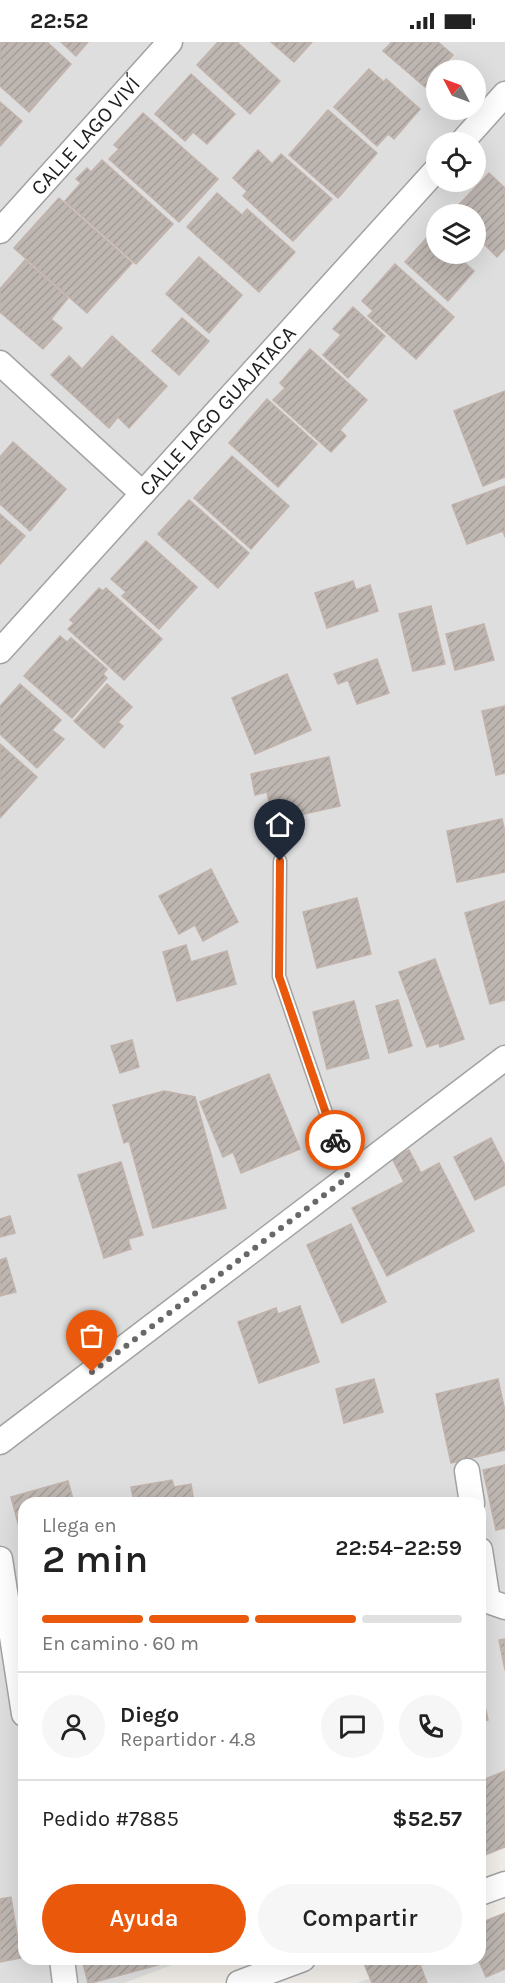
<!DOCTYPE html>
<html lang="es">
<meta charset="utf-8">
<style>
body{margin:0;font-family:Karla,sans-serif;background:#f6f6f6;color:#222;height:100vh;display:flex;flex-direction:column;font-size:22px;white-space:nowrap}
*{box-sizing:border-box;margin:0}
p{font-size:20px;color:#767676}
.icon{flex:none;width:33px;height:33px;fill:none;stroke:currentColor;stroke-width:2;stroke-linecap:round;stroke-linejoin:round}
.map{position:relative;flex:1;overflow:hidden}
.panel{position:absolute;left:18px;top:1455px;width:468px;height:468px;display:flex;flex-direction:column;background:#fff;border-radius:18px;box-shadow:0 6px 24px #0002}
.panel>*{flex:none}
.needle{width:39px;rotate:311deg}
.controls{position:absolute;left:426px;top:18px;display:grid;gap:12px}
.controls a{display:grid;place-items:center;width:60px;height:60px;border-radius:50%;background:#fff;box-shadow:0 6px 24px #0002;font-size:30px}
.pin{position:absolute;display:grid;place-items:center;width:51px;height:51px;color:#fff;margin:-62px -26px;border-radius:50% 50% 50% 0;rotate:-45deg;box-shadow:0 0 6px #0007}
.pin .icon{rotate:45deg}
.courier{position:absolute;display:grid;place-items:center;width:60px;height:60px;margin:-30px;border:4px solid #ea580c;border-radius:50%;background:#fff;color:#222;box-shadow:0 2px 8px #0007}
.overview em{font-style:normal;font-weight:600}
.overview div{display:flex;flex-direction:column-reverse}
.overview{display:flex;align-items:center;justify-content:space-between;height:102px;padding:0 24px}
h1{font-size:39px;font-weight:600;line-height:45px}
.bar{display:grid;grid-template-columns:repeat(4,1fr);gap:9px 6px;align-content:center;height:72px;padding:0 24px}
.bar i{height:8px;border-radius:4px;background:#e0e0e0}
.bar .current{background:#ea580c}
.bar p{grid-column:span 4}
.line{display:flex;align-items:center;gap:15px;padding:0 24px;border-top:2px solid #e0e0e0}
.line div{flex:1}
.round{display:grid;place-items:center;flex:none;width:63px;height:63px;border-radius:32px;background:#f6f6f6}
.cta{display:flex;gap:12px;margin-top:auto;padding:12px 24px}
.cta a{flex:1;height:69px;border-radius:36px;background:#ea580c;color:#fff;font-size:24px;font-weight:600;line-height:69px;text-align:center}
.cta a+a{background:#f6f6f6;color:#222}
.status{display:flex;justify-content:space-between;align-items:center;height:42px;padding:0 30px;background:#fff;direction:ltr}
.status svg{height:16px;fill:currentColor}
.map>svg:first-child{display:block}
.residential{fill:#dfdede;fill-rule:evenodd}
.building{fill:url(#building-hatch);stroke:#c1b3ab;stroke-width:1.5}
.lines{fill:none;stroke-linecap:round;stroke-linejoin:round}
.service-casing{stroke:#a2a2a2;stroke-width:15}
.minor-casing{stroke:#a2a2a2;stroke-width:27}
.service{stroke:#fff;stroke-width:12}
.minor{stroke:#fff;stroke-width:24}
.done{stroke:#696867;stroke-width:6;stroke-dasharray:0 10.8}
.route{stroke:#ea580c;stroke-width:8}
.labels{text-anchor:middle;stroke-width:6;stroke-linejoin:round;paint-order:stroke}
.street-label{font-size:21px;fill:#212121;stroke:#fff}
</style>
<div class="status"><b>22:52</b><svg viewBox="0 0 49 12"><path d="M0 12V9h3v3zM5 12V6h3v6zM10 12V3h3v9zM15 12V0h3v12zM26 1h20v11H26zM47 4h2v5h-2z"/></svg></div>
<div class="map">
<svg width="505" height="1941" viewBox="0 0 505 1941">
<defs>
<pattern id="building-hatch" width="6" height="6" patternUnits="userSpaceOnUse" patternTransform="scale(1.5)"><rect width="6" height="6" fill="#beb6b1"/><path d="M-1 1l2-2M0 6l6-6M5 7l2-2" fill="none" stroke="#a39c98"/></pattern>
</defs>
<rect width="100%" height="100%" fill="#f0ede8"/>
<g class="residential">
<path d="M 0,0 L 505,0 L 505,1799 L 480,1808 L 480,1461 L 24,1461 L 24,1917 L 188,1917 L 124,1941 L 0,1941 ZM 436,28 L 476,28 L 476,68 L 436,68 ZM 436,100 L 476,100 L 476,140 L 436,140 ZM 436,172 L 476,172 L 476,212 L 436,212 Z"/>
<path d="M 505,1886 L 505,1941 L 357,1941 L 422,1917 L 480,1917 Z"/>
</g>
<g class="building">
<path d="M 0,0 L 47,0 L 71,22 L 29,70 L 0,44 Z"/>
<path d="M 61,0 L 88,0 L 76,14 Z"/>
<path d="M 218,0 L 237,0 L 280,39 L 250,72 L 197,23 Z"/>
<path d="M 271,0 L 312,0 L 294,20 Z"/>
<path d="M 392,0 L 438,0 L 453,13 L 439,28 L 436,28 L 436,32 L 425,45 L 383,9 Z"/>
<path d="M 369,27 L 384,40 L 386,37 L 420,67 L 394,97 L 388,92 L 377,104 L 334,65 Z"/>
<path d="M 191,32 L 235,72 L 207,102 L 193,90 L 185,99 L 155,72 Z"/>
<path d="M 0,60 L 22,79 L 0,104 Z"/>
<path d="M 328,68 L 377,111 L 338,156 L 289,113 Z"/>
<path d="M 143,71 L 218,137 L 179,180 L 109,117 L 119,107 L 114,103 Z"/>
<path d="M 258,108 L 272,122 L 281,112 L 332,157 L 293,199 L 243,154 L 247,149 L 233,136 Z"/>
<path d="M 102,118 L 173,182 L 136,222 L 65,159 L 81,141 L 76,137 L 87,126 L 91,130 Z"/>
<path d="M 489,131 L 505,146 L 505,206 L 497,215 L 476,194 L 476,172 L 451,171 Z"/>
<path d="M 217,151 L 242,173 L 247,167 L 295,210 L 259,250 L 187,185 Z"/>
<path d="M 59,156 L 132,221 L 87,271 L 14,206 Z"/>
<path d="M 431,191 L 436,196 L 436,212 L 474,212 L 465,221 L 474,229 L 448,259 L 405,220 Z"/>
<path d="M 199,215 L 242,253 L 209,291 L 166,252 Z"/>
<path d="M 25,218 L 68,256 L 51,277 L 62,286 L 43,307 L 0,270 L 0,247 Z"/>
<path d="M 395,222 L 454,275 L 416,317 L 368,274 L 373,269 L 362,259 Z"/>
<path d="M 353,265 L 385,294 L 348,336 L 323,313 L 341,293 L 333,287 Z"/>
<path d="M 182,276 L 209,299 L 179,333 L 152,309 Z"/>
<path d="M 112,294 L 167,344 L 129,386 L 118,375 L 109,386 L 51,333 L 69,314 L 82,327 Z"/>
<path d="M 310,307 L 367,358 L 340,388 L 346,394 L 331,410 L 273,358 L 285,346 L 280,341 Z"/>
<path d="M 505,349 L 505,435 L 483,444 L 454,369 Z"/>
<path d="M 267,357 L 317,402 L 278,445 L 229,401 Z"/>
<path d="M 13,400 L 66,447 L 30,489 L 0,462 L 0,415 Z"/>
<path d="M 232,414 L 289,464 L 251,507 L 194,456 Z"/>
<path d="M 505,444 L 505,495 L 503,489 L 467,502 L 452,463 Z"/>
<path d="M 189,458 L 249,511 L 218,546 L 158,492 Z"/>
<path d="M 0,472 L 25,494 L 0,522 Z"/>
<path d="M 146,499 L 197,545 L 159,587 L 122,554 L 126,550 L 111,537 Z"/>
<path d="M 353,539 L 356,548 L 370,543 L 378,569 L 327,586 L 315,551 Z"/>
<path d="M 99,546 L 103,549 L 106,546 L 162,597 L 124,638 L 68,587 L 74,581 L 70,578 Z"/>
<path d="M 431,564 L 445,622 L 413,629 L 399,572 Z"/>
<path d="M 484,582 L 494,618 L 455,628 L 446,592 Z"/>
<path d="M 60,594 L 67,600 L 71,596 L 107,627 L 103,632 L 107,636 L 72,676 L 24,634 Z"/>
<path d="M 377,617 L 389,651 L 357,662 L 348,638 L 338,642 L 334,632 Z"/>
<path d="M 287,632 L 311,688 L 255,712 L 232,656 Z"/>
<path d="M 20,642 L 61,678 L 52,688 L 64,697 L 37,726 L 0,692 L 0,664 Z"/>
<path d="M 107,642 L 132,665 L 118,680 L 123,684 L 104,706 L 74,679 Z"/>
<path d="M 505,664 L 505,731 L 496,733 L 482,669 Z"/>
<path d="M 0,702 L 37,735 L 0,776 Z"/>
<path d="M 329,715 L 340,764 L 295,774 L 296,779 L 274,784 L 267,750 L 255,753 L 251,732 Z"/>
<path d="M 502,777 L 505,790 L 505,830 L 457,840 L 447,789 Z"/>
<path d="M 211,827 L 238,880 L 203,899 L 195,883 L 179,892 L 159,854 Z"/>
<path d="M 357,856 L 371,912 L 317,926 L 303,870 Z"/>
<path d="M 505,859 L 505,958 L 490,962 L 465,871 Z"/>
<path d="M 186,903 L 191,920 L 227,909 L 236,942 L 177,959 L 163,910 Z"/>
<path d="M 435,917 L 464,997 L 440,1005 L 439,1001 L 427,1005 L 399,930 Z"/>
<path d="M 398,958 L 412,1004 L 389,1011 L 376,964 Z"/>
<path d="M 354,959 L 369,1016 L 327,1027 L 313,970 Z"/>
<path d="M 132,998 L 139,1025 L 120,1031 L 111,1004 Z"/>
<path d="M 269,1032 L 300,1107 L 241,1131 L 233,1110 L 223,1115 L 200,1060 Z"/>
<path d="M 164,1049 L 195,1055 L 226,1166 L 153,1186 L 129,1099 L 124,1101 L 113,1063 Z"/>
<path d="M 491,1096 L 505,1124 L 505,1143 L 475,1158 L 454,1115 Z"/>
<path d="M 409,1108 L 421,1131 L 439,1121 L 474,1189 L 387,1234 L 352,1166 L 404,1140 L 392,1116 Z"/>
<path d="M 121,1120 L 143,1193 L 128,1197 L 131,1207 L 104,1216 L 78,1133 Z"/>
<path d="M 10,1174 L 15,1191 L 0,1195 L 0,1177 Z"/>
<path d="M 351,1182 L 386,1260 L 342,1281 L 307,1203 Z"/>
<path d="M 6,1216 L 16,1250 L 0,1254 L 0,1218 Z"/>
<path d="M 300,1264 L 319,1320 L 259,1341 L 238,1280 L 276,1266 L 278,1272 Z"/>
<path d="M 374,1337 L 383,1370 L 344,1381 L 336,1347 Z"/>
<path d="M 498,1337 L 505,1369 L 505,1408 L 451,1421 L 436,1352 Z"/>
<path d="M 505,1423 L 505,1486 L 496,1488 L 483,1428 Z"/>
<path d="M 172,1438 L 174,1445 L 191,1442 L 194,1461 L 134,1461 L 131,1445 Z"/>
<path d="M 68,1439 L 74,1461 L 24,1461 L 24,1504 L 11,1455 Z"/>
<path d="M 505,1597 L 505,1628 L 499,1598 Z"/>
<path d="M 480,1641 L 488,1678 L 480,1680 Z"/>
<path d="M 505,1729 L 505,1805 L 480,1815 L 480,1739 Z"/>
<path d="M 11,1855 L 21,1916 L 0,1920 L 0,1857 Z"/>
<path d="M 505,1871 L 505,1927 L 486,1935 L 478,1917 L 480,1917 L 480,1881 Z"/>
<path d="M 82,1917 L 180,1917 L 91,1941 L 88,1941 Z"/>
<path d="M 370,1917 L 418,1917 L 427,1941 L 372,1941 L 363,1919 Z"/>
</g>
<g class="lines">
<defs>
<path id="service" d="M 280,819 L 279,934 L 348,1135"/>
<g id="minor">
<path d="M 462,100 L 505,52"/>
<path id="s1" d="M 0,189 L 170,0"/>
<path d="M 0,321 L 142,451"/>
<path id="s2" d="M 0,609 L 436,128"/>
<path d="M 0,1400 L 505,1016"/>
<path d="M 467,1429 L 472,1461"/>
<path d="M 480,1508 L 488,1559 L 505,1565"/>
<path d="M 0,1517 L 24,1672"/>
<path d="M 480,1851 L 505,1842"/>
<path d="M 62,1917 L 65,1941"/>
<path d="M 239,1941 L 303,1917"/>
</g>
</defs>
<use href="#service" class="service-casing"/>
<use href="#minor" class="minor-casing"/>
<use href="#service" class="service"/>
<use href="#minor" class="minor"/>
</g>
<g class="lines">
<path class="done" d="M 92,1330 L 348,1135 L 335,1098"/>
<path class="route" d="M 280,819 L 279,934 L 335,1098"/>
</g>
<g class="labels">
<g class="street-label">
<text dy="7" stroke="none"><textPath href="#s1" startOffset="128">CALLE LAGO VIVÍ</textPath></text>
<text dy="7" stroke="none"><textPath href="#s2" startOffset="324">CALLE LAGO GUAJATACA</textPath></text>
</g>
</g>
</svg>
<div class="controls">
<a><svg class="needle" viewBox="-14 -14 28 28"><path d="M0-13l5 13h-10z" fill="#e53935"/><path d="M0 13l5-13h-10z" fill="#767676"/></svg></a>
<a><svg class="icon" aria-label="locate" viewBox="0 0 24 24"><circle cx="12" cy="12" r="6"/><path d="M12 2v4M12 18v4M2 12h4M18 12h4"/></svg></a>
<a><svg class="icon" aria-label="layers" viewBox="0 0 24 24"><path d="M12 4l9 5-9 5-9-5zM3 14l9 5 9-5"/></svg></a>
</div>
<div class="pin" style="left:92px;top:1330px;background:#ea580c"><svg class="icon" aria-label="bag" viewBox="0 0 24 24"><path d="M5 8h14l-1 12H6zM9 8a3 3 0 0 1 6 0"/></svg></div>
<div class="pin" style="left:280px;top:819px;background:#1f2937"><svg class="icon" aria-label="home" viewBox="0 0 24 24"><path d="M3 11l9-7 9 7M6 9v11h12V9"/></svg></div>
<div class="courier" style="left:335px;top:1098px"><svg class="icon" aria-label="bike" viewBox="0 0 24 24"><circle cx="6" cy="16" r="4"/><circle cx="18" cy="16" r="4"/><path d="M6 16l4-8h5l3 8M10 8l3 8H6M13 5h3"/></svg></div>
<section class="panel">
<div class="overview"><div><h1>2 min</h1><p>Llega en</p></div><em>22:54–22:59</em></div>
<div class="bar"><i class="current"></i><i class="current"></i><i class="current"></i><i></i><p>En camino · 60 m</p></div>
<div class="line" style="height:108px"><a class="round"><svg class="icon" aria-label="person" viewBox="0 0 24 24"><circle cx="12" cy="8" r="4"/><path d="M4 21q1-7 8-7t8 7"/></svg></a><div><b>Diego</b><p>Repartidor · 4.8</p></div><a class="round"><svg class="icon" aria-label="chat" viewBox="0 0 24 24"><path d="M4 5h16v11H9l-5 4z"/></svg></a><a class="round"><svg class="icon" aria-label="phone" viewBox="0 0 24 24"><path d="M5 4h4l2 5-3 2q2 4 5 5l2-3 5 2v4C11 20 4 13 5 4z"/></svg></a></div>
<div class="line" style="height:78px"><div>Pedido #7885</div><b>$52.57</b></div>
<div class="cta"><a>Ayuda</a><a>Compartir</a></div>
</section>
</div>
